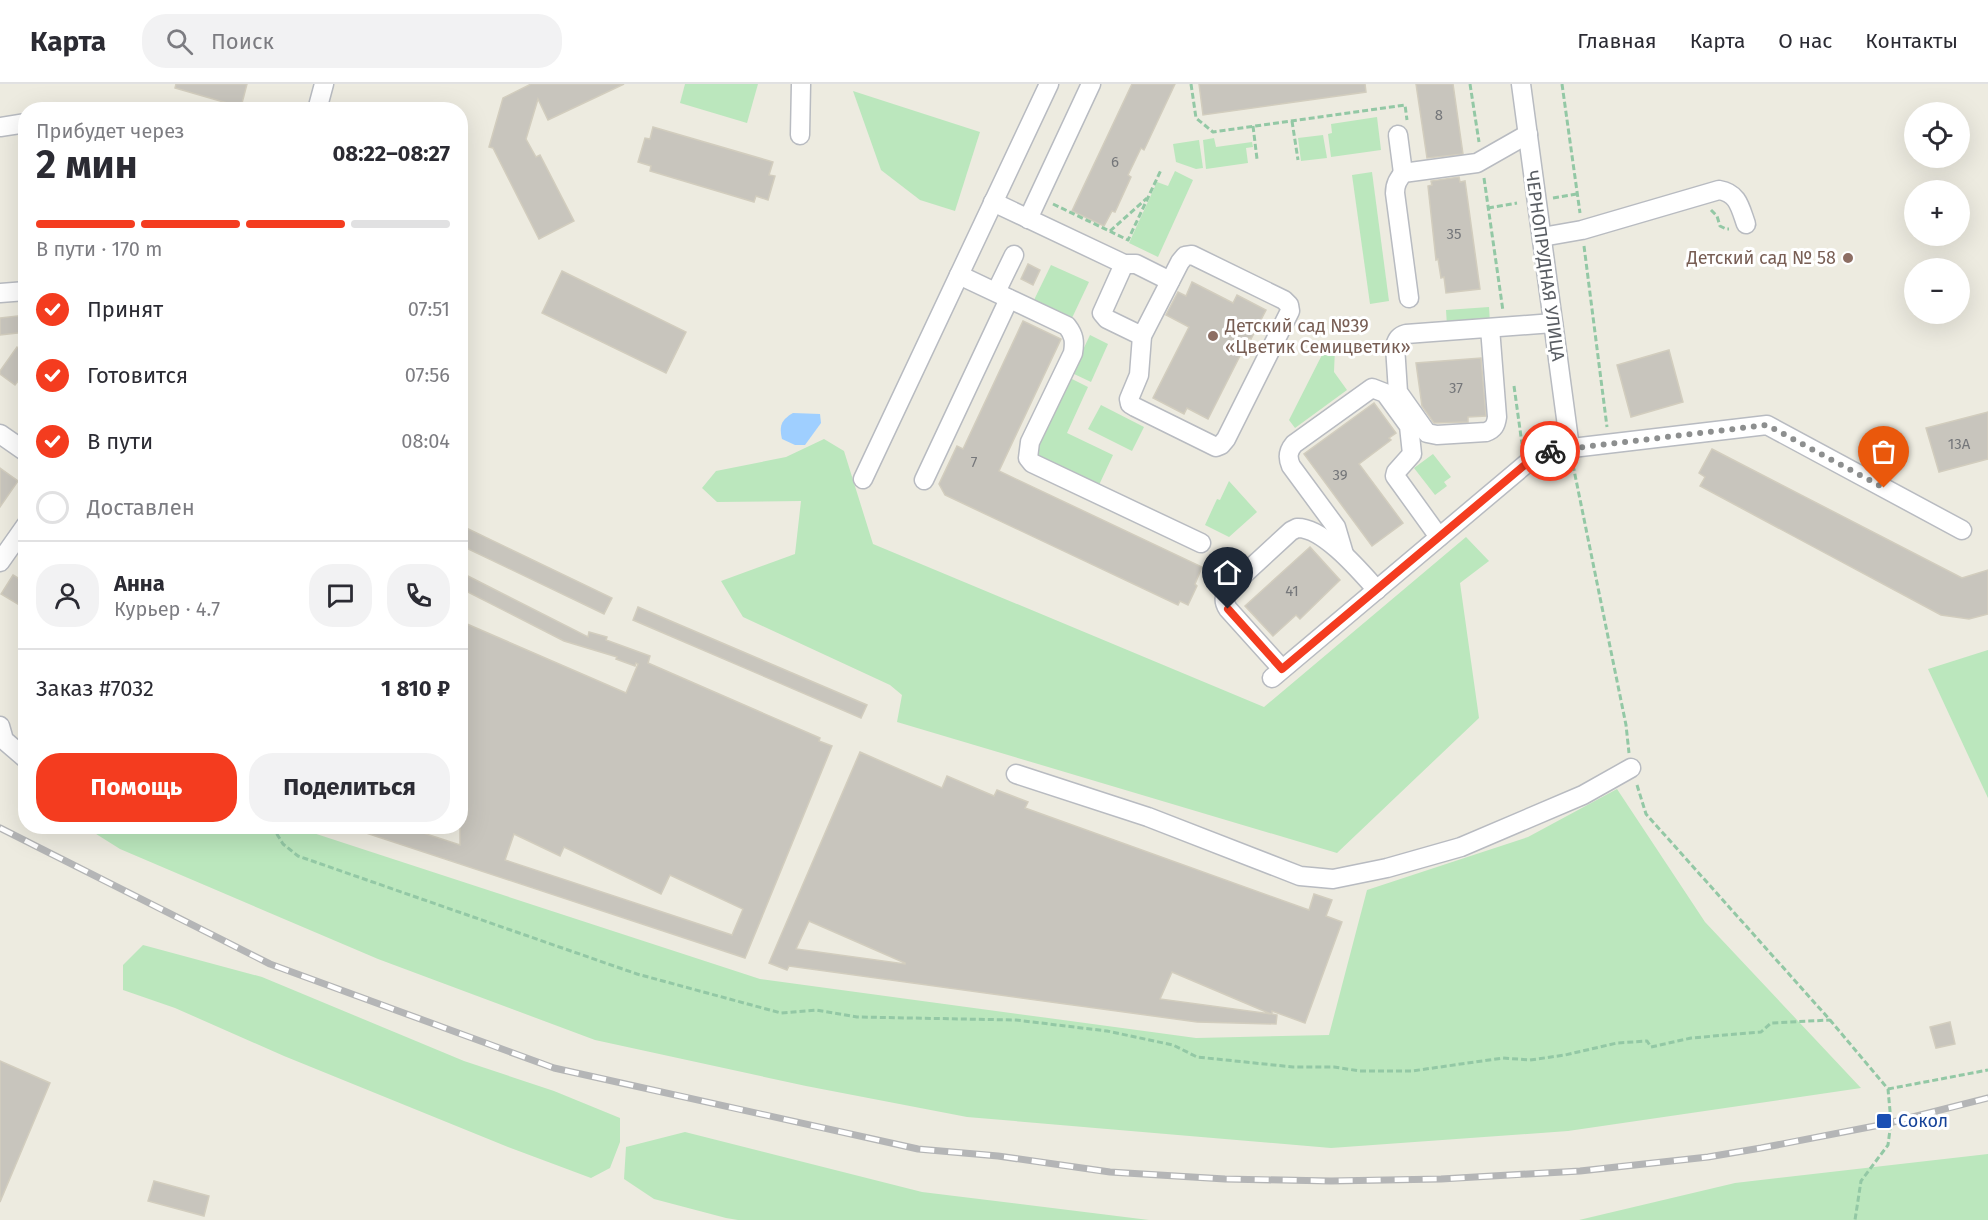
<!DOCTYPE html>
<html lang="ru">
<meta charset="utf-8">
<style>
body{margin:0;font-family:"Fira Sans",sans-serif;background:#f2f2f3;color:#2b2b33;height:100vh;display:flex;flex-direction:column;font-size:22px;white-space:nowrap}
*{box-sizing:border-box;margin:0}
p{font-size:20px;color:#7c7c81}
.icon{flex:none;width:33px;height:33px;fill:none;stroke:currentColor;stroke-width:2;stroke-linecap:round;stroke-linejoin:round}
.map{position:relative;flex:1;overflow:hidden}
.sheet{position:absolute;left:18px;top:18px;width:450px;height:732px;display:flex;flex-direction:column;background:#fff;border-radius:24px;box-shadow:0 6px 24px #0002}
.sheet>*{flex:none}
.controls{position:absolute;left:1904px;top:18px;display:grid;gap:12px}
.controls a{display:grid;place-items:center;width:66px;height:66px;border-radius:50%;background:#fff;box-shadow:0 6px 24px #0002;font-size:30px}
.pin{position:absolute;display:grid;place-items:center;width:51px;height:51px;color:#fff;margin:-62px -26px;border-radius:50% 50% 50% 0;rotate:-45deg;box-shadow:0 0 6px #0007}
.pin .icon{rotate:45deg}
.courier{position:absolute;display:grid;place-items:center;width:60px;height:60px;margin:-30px;border:4px solid #f43c1f;border-radius:50%;background:#fff;color:#222;box-shadow:0 2px 8px #0007}
.summary em{font-style:normal;font-weight:700}
.summary div{display:flex;flex-direction:column-reverse}
.summary{display:flex;align-items:center;justify-content:space-between;height:102px;padding:0 18px}
h1{font-size:39px;font-weight:700;line-height:45px}
.bar{display:grid;grid-template-columns:repeat(4,1fr);gap:9px 6px;align-content:center;height:72px;padding:0 18px}
.bar i{height:8px;border-radius:4px;background:#e1e1e2}
.bar .selected{background:#f43c1f}
.bar p{grid-column:span 4}
.line{display:flex;align-items:center;gap:15px;padding:0 18px;border-top:2px solid #e1e1e2}
.line div{flex:1}
.round{display:grid;place-items:center;flex:none;width:63px;height:63px;border-radius:24px;background:#f2f2f3}
ol{padding:0 18px;list-style:none}
li{display:flex;align-items:center;gap:18px;height:66px}
li p{margin-inline-start:auto}
li .icon{padding:6px;border-radius:50%;background:#f43c1f;color:#fff;stroke-width:4}
li:last-child{color:#7c7c81}
li i{width:33px;height:33px;border:3px solid #e1e1e2;border-radius:50%}
.cta{display:flex;gap:12px;margin-top:auto;padding:12px 18px}
.cta a{flex:1;height:69px;border-radius:24px;background:#f43c1f;color:#fff;font-size:24px;font-weight:700;line-height:69px;text-align:center}
.cta a+a{background:#f2f2f3;color:#2b2b33}
header{display:flex;align-items:center;gap:36px;box-sizing:border-box;height:84px;padding:0 30px;background:#fff;border-bottom:2px solid #e1e1e2}
header strong{font-size:28px}
nav{display:flex;gap:33px;margin-inline-start:auto;font-size:21px}
.search{width:420px;height:54px;background:#f2f2f3;display:flex;align-items:center;gap:15px;box-sizing:border-box;padding:0 21px;border-radius:24px;color:#7c7c81;font-size:22px}
.map>svg:first-child{display:block}
.green{fill:#bbe7bd}
.water{fill:#9fcfff}
.building{fill:#c8c5bd;stroke:#d2cdbe;stroke-width:1.5;fill-rule:evenodd}
.lines{fill:none;stroke-linecap:round;stroke-linejoin:round}
.minor-casing{stroke:#b8bbc1;stroke-width:21}
.path{stroke:#93c8a5;stroke-width:3;stroke-dasharray:6 3;stroke-linecap:butt}
.minor{stroke:#fff;stroke-width:18}
.rail-casing{stroke:#b4b5b6;stroke-width:7}
.rail{stroke:#fff;stroke-width:4.5;stroke-dasharray:14;stroke-linecap:butt}
.done{stroke:#8d8f8f;stroke-width:6;stroke-dasharray:0 10.8}
.route{stroke:#f43c1f;stroke-width:8}
.education-dot{fill:#8d6e63;stroke:#fff;stroke-width:2}
.transit-dot{fill:#1a4fb4;stroke:#fff;stroke-width:2}
.labels{text-anchor:middle;stroke-width:6;stroke-linejoin:round;paint-order:stroke}
.number-label{font-size:15px;fill:#75777a}
.education-label{font-size:18px;fill:#785e54;stroke:#fff;text-anchor:end}
.street-label{font-size:18px;fill:#595d63;stroke:#fff}
.transit-label{font-size:18px;fill:#164399;stroke:#fff;text-anchor:start}
</style>
<header>
<strong>Карта</strong>
<div class="search"><svg class="icon" aria-label="search" viewBox="0 0 24 24"><circle cx="10" cy="10" r="6"/><path d="M15 15l6 6"/></svg>Поиск</div>
<nav><a>Главная</a><a>Карта</a><a>О нас</a><a>Контакты</a></nav>
</header>
<div class="map">
<svg width="1988" height="1136" viewBox="0 0 1988 1136">
<rect width="100%" height="100%" fill="#edebe0"/>
<g class="green">
<path d="M 685,0 L 758,0 L 747,39 L 680,19 Z"/>
<path d="M 853,7 L 980,48 L 955,127 L 920,116 L 881,86 Z"/>
<path d="M 1377,33 L 1381,66 L 1331,73 L 1328,50 L 1332,49 L 1331,40 Z"/>
<path d="M 1323,51 L 1327,74 L 1301,77 L 1298,54 Z"/>
<path d="M 1214,54 L 1216,63 L 1252,58 L 1253,63 L 1246,64 L 1248,79 L 1206,85 L 1203,56 Z"/>
<path d="M 1199,56 L 1203,84 L 1196,85 L 1176,78 L 1173,60 Z"/>
<path d="M 1175,87 L 1193,96 L 1158,173 L 1129,159 L 1157,98 L 1168,102 Z"/>
<path d="M 1372,88 L 1389,217 L 1370,220 L 1352,91 Z"/>
<path d="M 1051,181 L 1089,198 L 1072,234 L 1034,216 Z"/>
<path d="M 1489,223 L 1490,239 L 1447,242 L 1446,226 Z"/>
<path d="M 1090,251 L 1108,260 L 1091,298 L 1072,289 Z"/>
<path d="M 1327,261 L 1335,264 L 1334,288 L 1347,306 L 1295,344 L 1289,336 Z"/>
<path d="M 1070,294 L 1088,303 L 1067,349 L 1113,371 L 1099,401 L 1034,370 Z"/>
<path d="M 1101,321 L 1144,343 L 1132,367 L 1088,345 Z"/>
<path d="M 824,355 L 844,367 L 873,460 L 1264,623 L 1466,453 L 1489,477 L 1460,499 L 1479,634 L 1337,769 L 897,638 L 902,611 L 890,601 L 743,533 L 721,497 L 795,470 L 801,417 L 717,418 L 702,404 L 716,387 L 786,373 Z"/>
<path d="M 1433,370 L 1451,393 L 1444,398 L 1447,402 L 1435,411 L 1414,384 Z"/>
<path d="M 1229,397 L 1257,428 L 1229,453 L 1205,441 L 1217,415 L 1220,416 Z"/>
<path d="M 1988,566 L 1988,714 L 1928,585 Z"/>
<path d="M 1617,705 L 1705,838 L 1861,1004 L 1568,1047 L 1331,1064 L 967,1033 L 806,1002 L 595,956 L 378,875 L 120,765 L 85,743 L 295,743 L 760,895 L 1196,954 L 1329,951 L 1367,806 L 1528,753 Z"/>
<path d="M 143,861 L 262,893 L 464,977 L 554,1007 L 620,1034 L 620,1058 L 610,1084 L 591,1094 L 508,1063 L 284,972 L 175,924 L 123,906 L 123,881 Z"/>
<path d="M 685,1048 L 922,1108 L 1149,1136 L 738,1136 L 726,1134 L 654,1115 L 624,1095 L 626,1063 Z"/>
<path d="M 1988,1070 L 1988,1136 L 1579,1136 L 1735,1099 Z"/>
</g>
<path class="water" d="M 793,329 L 820,330 L 821,339 L 805,361 L 795,361 L 782,355 C 779,342 781,336 793,329 Z"/>
<g class="building">
<path d="M 176,0 L 247,0 L 241,23 L 175,4 Z"/>
<path d="M 531,0 L 624,0 L 548,36 L 538,15 L 526,55 L 536,73 L 540,71 L 574,137 L 539,155 L 493,64 L 489,63 L 503,14 Z"/>
<path d="M 1132,0 L 1175,0 L 1144,66 L 1141,64 L 1128,91 L 1131,93 L 1115,128 L 1112,127 L 1104,142 L 1072,127 Z"/>
<path d="M 1199,0 L 1365,0 L 1366,8 L 1203,31 Z"/>
<path d="M 1416,0 L 1453,0 L 1463,70 L 1427,74 Z"/>
<path d="M 653,43 L 773,78 L 769,91 L 775,92 L 768,116 L 756,112 L 754,118 L 650,87 L 651,82 L 638,78 L 645,54 L 650,55 Z"/>
<path d="M 1459,93 L 1460,98 L 1465,97 L 1480,205 L 1446,209 L 1444,193 L 1441,194 L 1438,175 L 1436,176 L 1428,102 L 1432,101 L 1431,97 Z"/>
<path d="M 1028,180 L 1040,186 L 1033,201 L 1021,195 Z"/>
<path d="M 562,187 L 686,248 L 666,289 L 542,229 Z"/>
<path d="M 1192,198 L 1233,219 L 1237,211 L 1266,226 L 1251,255 L 1249,254 L 1208,335 L 1187,324 L 1184,330 L 1153,314 L 1189,243 L 1166,231 L 1178,208 L 1186,212 Z"/>
<path d="M 26,231 L 26,248 L 0,251 L 0,234 Z"/>
<path d="M 1023,237 L 1061,255 L 999,387 L 1202,483 L 1195,500 L 1197,502 L 1188,521 L 1180,517 L 1178,521 L 945,411 L 939,400 L 957,362 L 963,365 Z"/>
<path d="M 17,263 L 26,269 L 26,287 L 15,301 L 0,290 L 0,287 Z"/>
<path d="M 1669,266 L 1683,318 L 1631,333 L 1617,281 Z"/>
<path d="M 1481,274 L 1486,332 L 1468,333 L 1468,338 L 1434,339 L 1422,322 L 1416,279 Z"/>
<path d="M 1374,319 L 1396,349 L 1389,354 L 1391,356 L 1359,380 L 1403,439 L 1372,462 L 1304,370 Z"/>
<path d="M 1988,328 L 1988,375 L 1939,388 L 1926,344 Z"/>
<path d="M 1712,365 L 1962,494 L 1988,486 L 1988,530 L 1969,535 L 1941,531 L 1700,402 L 1705,393 L 1699,389 Z"/>
<path d="M 0,384 L 18,397 L 0,423 Z"/>
<path d="M 460,441 L 612,514 L 604,530 L 460,461 Z"/>
<path d="M 1310,463 L 1340,496 L 1300,535 L 1296,531 L 1273,552 L 1245,522 Z"/>
<path d="M 460,488 L 588,553 L 589,548 L 607,553 L 606,556 L 650,572 L 648,579 L 820,654 L 819,657 L 832,662 L 745,874 L 354,745 L 355,742 L 402,742 L 460,761 L 460,537 L 626,609 L 638,580 L 636,579 L 635,582 L 616,575 L 617,573 L 564,557 L 460,504 ZM 514,750 L 560,772 L 564,763 L 661,810 L 670,791 L 743,825 L 732,851 L 505,776 Z"/>
<path d="M 13,491 L 26,499 L 26,525 L 1,510 Z"/>
<path d="M 638,523 L 867,621 L 861,634 L 633,536 Z"/>
<path d="M 860,668 L 942,704 L 947,692 L 994,712 L 997,706 L 1028,718 L 1025,724 L 1309,826 L 1314,810 L 1332,816 L 1326,832 L 1342,838 L 1305,939 L 1272,927 L 1272,930 L 1277,931 L 1276,940 L 1197,938 L 789,882 L 787,886 L 769,879 ZM 809,837 L 905,879 L 905,880 L 796,865 ZM 1172,888 L 1271,930 L 1160,915 Z"/>
<path d="M 1950,938 L 1955,960 L 1936,964 L 1930,943 Z"/>
<path d="M 0,977 L 50,999 L 0,1118 Z"/>
<path d="M 154,1097 L 209,1112 L 204,1132 L 148,1117 Z"/>
</g>
<g class="lines">
<defs>
<g id="minor">
<path d="M 1521,0 L 1570,364"/>
<path d="M 317,26 L 324,0"/>
<path d="M 0,43 L 26,39"/>
<path d="M 800,51 L 801,0"/>
<path d="M 1398,51 L 1403,89"/>
<path d="M 993,118 L 1124,180 L 1136,180 L 1170,197"/>
<path d="M 1028,135 L 1091,0"/>
<path d="M 1542,153 L 1582,146 L 1719,106 C 1738,109 1740,123 1746,140"/>
<path d="M 1192,171 L 1284,216 L 1289,221 L 1290,227 L 1226,355 L 1221,361 L 1216,363 L 1135,323 L 1130,320 L 1129,315 L 1139,291 L 1142,252 L 1180,178 L 1185,172 Z"/>
<path d="M 1124,180 L 1102,229 L 1107,235 L 1142,252"/>
<path d="M 959,191 L 1067,242 C 1074,251 1075,257 1073,269 L 1030,358 L 1028,374 L 1032,379 L 1201,459"/>
<path d="M 996,208 L 1014,171"/>
<path d="M 0,209 L 26,207"/>
<path d="M 1409,214 L 1395,109 C 1395,100 1398,96 1403,89 L 1477,79 L 1528,50"/>
<path d="M 1490,244 L 1497,333 C 1496,341 1494,345 1486,348 L 1437,351 L 1427,349 L 1398,308 L 1395,262 C 1397,255 1399,252 1406,250 L 1553,239"/>
<path d="M 0,350 L 26,368"/>
<path d="M 863,395 L 1049,0"/>
<path d="M 924,396 L 1009,215"/>
<path d="M 1344,470 L 1336,443 L 1291,382 C 1287,373 1288,367 1294,360 L 1372,304 L 1385,309 L 1409,342 L 1412,370 L 1396,388 L 1395,392 L 1439,453"/>
<path d="M 0,478 L 26,441"/>
<path d="M 1282,585 L 1228,525 C 1223,517 1224,513 1228,505 L 1291,447 L 1297,444 C 1323,443 1360,487 1377,506"/>
<path d="M 1272,594 L 1533,374 L 1542,369 L 1555,366 L 1767,341 L 1962,446"/>
<path d="M 0,642 L 4,656 L 26,675"/>
<path d="M 1016,690 L 1148,733 L 1300,792 L 1333,795 L 1387,784 L 1461,763 L 1583,711 L 1631,684"/>
</g>
</defs>
<use href="#minor" class="minor-casing"/>
<g class="path">
<path d="M 1191,0 L 1196,34 L 1213,48 L 1405,21 L 1407,36"/>
<path d="M 1470,0 L 1479,58"/>
<path d="M 1562,0 L 1580,129"/>
<path d="M 1292,37 L 1298,76"/>
<path d="M 1253,42 L 1257,75"/>
<path d="M 1484,94 L 1503,227"/>
<path d="M 1553,114 L 1577,110"/>
<path d="M 1053,120 L 1128,156 L 1161,86"/>
<path d="M 1488,124 L 1517,119"/>
<path d="M 1711,126 L 1717,132 L 1720,142 L 1726,145 L 1729,145"/>
<path d="M 1110,147 L 1147,114"/>
<path d="M 1584,162 L 1607,343"/>
<path d="M 1514,302 L 1522,360"/>
<path d="M 1573,381 L 1626,641 L 1629,669"/>
<path d="M 1637,701 L 1646,730 L 1830,936 L 1888,1005 L 1891,1038 L 1888,1061 L 1861,1097 L 1855,1136"/>
<path d="M 272,742 L 283,760 L 298,772 L 637,890 L 781,929 L 816,926 L 857,933 L 1016,936 L 1107,947 L 1173,961 L 1197,973 L 1293,983 L 1334,983 L 1360,987 L 1412,987 L 1503,974 L 1530,976 L 1565,971 L 1617,959 L 1647,957 L 1651,963 L 1691,954 L 1761,948 L 1771,939 L 1830,936"/>
<path d="M 1888,1005 L 1988,986"/>
</g>
<use href="#minor" class="minor"/>
<defs>
<path id="rail" d="M 0,744 L 270,880 L 554,984 L 918,1065 L 998,1072 L 1110,1088 L 1225,1095 L 1331,1097 L 1441,1095 L 1580,1087 L 1708,1073 L 1761,1064 L 1885,1040 L 1988,1014"/>
</defs>
<use href="#rail" class="rail-casing"/>
<use href="#rail" class="rail"/>
</g>
<g class="lines">
<path class="done" d="M 1550,367 L 1767,341 L 1884,404"/>
<path class="route" d="M 1228,525 L 1282,585 L 1533,374 L 1542,369 L 1550,367"/>
</g>
<g class="education-dot">
<circle cx="1848" cy="174" r="6"/>
<circle cx="1213" cy="252" r="6"/>
</g>
<rect class="transit-dot" x="1876" y="1029" width="16" height="16" rx="3"/>
<g class="labels">
<g class="number-label">
<text x="1439" y="36">8</text>
<text x="1115" y="83">6</text>
<text x="1454" y="155">35</text>
<text x="1456" y="309">37</text>
<text x="1959" y="365">13А</text>
<text x="974" y="383">7</text>
<text x="1340" y="396">39</text>
<text x="1292" y="512">41</text>
</g>
<g class="education-label">
<text x="1836" y="180">Детский сад № 58</text>
<text x="1225" y="248" text-anchor="start">Детский сад №39<tspan x="1225" dy="21">«Цветик Семицветик»</tspan></text>
</g>
<g class="street-label">
<text transform="translate(1545 182) rotate(82)" y="6">ЧЕРНОПРУДНАЯ УЛИЦА</text>
</g>
<g class="transit-label">
<text x="1898" y="1043">Сокол</text>
</g>
</g>
</svg>
<div class="controls">
<a><svg class="icon" aria-label="locate" viewBox="0 0 24 24"><circle cx="12" cy="12" r="6"/><path d="M12 2v4M12 18v4M2 12h4M18 12h4"/></svg></a>
<a>+</a>
<a>−</a>
</div>
<div class="pin" style="left:1884px;top:404px;background:#ea580c"><svg class="icon" aria-label="bag" viewBox="0 0 24 24"><path d="M5 8h14l-1 12H6zM9 8a3 3 0 0 1 6 0"/></svg></div>
<div class="pin" style="left:1228px;top:525px;background:#1f2937"><svg class="icon" aria-label="home" viewBox="0 0 24 24"><path d="M3 11l9-7 9 7M6 9v11h12V9"/></svg></div>
<div class="courier" style="left:1550px;top:367px"><svg class="icon" aria-label="bike" viewBox="0 0 24 24"><circle cx="6" cy="16" r="4"/><circle cx="18" cy="16" r="4"/><path d="M6 16l4-8h5l3 8M10 8l3 8H6M13 5h3"/></svg></div>
<section class="sheet">
<div class="summary"><div><h1>2 мин</h1><p>Прибудет через</p></div><em>08:22–08:27</em></div>
<div class="bar"><i class="selected"></i><i class="selected"></i><i class="selected"></i><i></i><p>В пути · 170 m</p></div>
<ol>
<li><svg class="icon" aria-label="check" viewBox="0 0 24 24"><path d="M5 12l5 5 9-10"/></svg>Принят<p>07:51</p></li>
<li><svg class="icon" aria-label="check" viewBox="0 0 24 24"><path d="M5 12l5 5 9-10"/></svg>Готовится<p>07:56</p></li>
<li><svg class="icon" aria-label="check" viewBox="0 0 24 24"><path d="M5 12l5 5 9-10"/></svg>В пути<p>08:04</p></li>
<li><i></i>Доставлен</li>
</ol>
<div class="line" style="height:108px"><a class="round"><svg class="icon" aria-label="person" viewBox="0 0 24 24"><circle cx="12" cy="8" r="4"/><path d="M4 21q1-7 8-7t8 7"/></svg></a><div><b>Анна</b><p>Курьер · 4.7</p></div><a class="round"><svg class="icon" aria-label="chat" viewBox="0 0 24 24"><path d="M4 5h16v11H9l-5 4z"/></svg></a><a class="round"><svg class="icon" aria-label="phone" viewBox="0 0 24 24"><path d="M5 4h4l2 5-3 2q2 4 5 5l2-3 5 2v4C11 20 4 13 5 4z"/></svg></a></div>
<div class="line" style="height:78px"><div>Заказ #7032</div><b>1 810 ₽</b></div>
<div class="cta"><a>Помощь</a><a>Поделиться</a></div>
</section>
</div>
